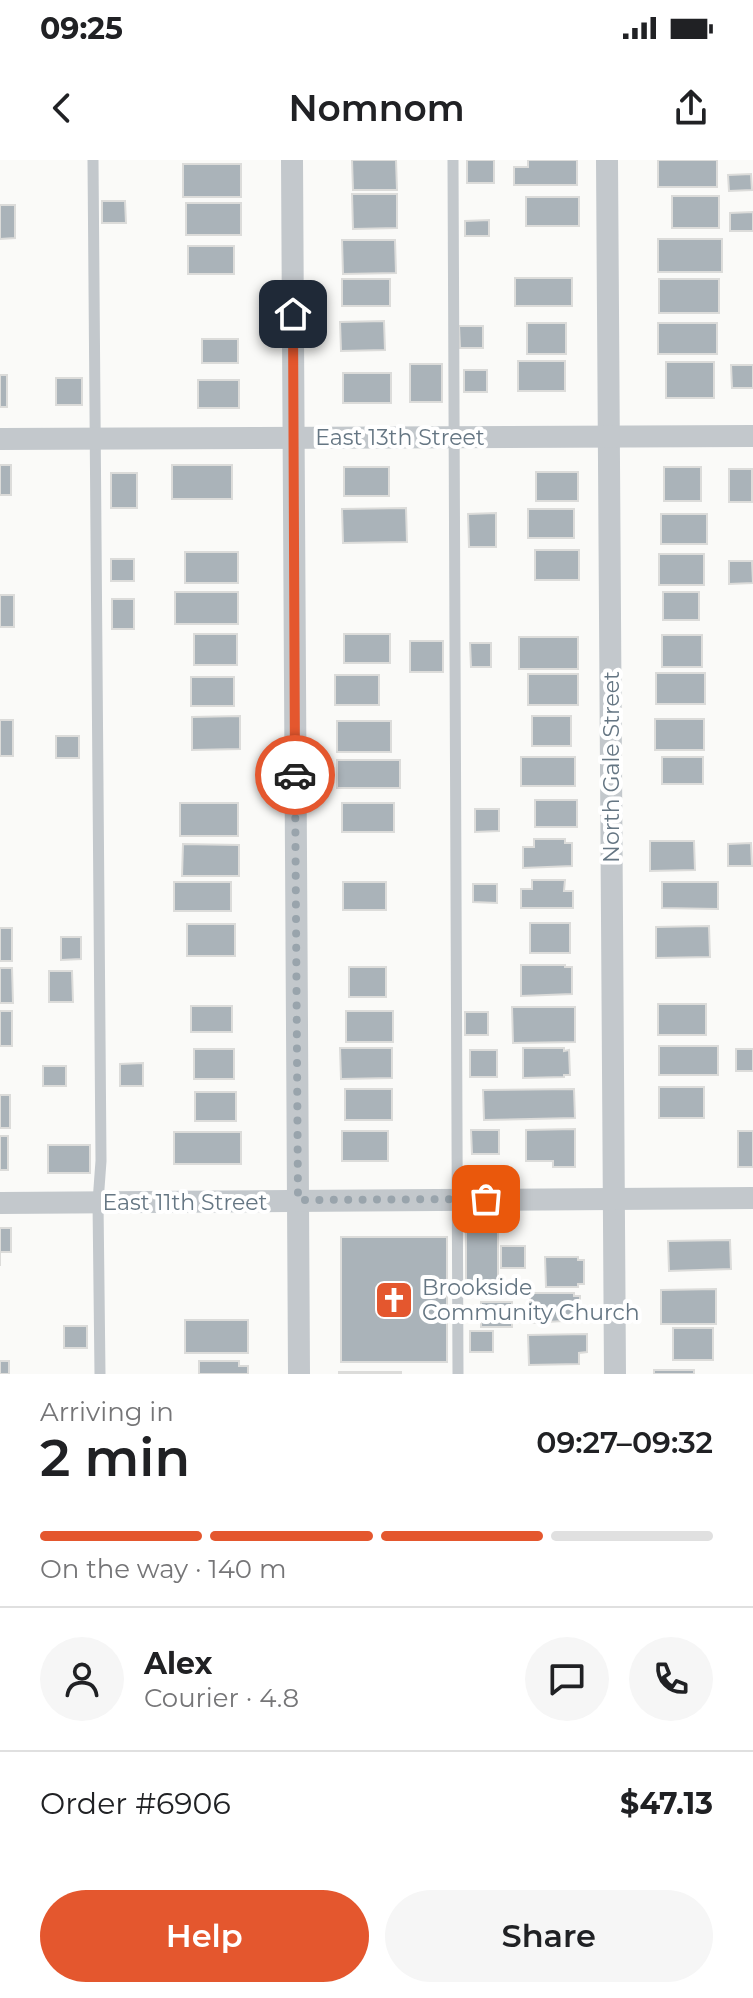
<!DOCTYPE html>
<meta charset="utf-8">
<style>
body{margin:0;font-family:Montserrat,sans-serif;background:#f6f6f6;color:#202124;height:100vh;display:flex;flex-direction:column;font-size:30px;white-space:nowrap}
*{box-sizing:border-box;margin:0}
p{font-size:26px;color:#757577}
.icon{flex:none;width:44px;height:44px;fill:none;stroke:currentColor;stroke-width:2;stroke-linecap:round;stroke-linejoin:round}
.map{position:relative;height:1214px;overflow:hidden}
.drawer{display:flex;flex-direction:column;background:#fff;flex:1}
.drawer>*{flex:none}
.pin{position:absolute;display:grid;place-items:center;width:68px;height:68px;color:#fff;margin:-34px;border-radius:16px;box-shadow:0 4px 12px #0006}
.courier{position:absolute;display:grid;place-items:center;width:80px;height:80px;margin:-40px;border:6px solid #e4572e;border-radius:50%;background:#fff;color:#222;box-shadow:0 2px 10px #0007}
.summary em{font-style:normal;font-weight:600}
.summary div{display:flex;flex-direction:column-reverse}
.summary{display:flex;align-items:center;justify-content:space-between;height:136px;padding:0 40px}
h1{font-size:52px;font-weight:600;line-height:60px}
.bar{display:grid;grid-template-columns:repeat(4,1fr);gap:12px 8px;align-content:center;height:96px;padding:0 40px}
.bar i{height:10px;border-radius:6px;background:#e0e0e0}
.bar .active{background:#e4572e}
.bar p{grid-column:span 4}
.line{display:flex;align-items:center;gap:20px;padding:0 40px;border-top:2px solid #e0e0e0}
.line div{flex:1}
.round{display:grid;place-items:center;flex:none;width:84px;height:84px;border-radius:42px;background:#f6f6f6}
.action{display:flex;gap:16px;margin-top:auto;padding:16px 40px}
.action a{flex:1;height:92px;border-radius:48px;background:#e4572e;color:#fff;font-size:32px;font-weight:600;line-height:92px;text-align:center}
.action a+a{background:#f6f6f6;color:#202124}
.status{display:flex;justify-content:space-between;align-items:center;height:56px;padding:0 40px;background:#fff;direction:ltr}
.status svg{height:22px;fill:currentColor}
header{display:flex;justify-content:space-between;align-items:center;height:104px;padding:0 40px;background:#fff;font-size:36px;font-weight:600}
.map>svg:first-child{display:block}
.building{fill:#aab3b9;stroke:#dcdcda;stroke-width:2}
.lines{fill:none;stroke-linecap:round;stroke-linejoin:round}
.lane{stroke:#c3c8cc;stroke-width:11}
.street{stroke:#c3c8cc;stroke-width:22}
.done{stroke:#99a4ac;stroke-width:8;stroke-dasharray:0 14.4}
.route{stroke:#e4572e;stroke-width:10}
.labels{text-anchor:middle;stroke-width:8;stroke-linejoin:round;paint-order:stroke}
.street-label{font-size:22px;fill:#657683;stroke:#fff}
.poi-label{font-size:22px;fill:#657683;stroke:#fff;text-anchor:start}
</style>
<div class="status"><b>09:25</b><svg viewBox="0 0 49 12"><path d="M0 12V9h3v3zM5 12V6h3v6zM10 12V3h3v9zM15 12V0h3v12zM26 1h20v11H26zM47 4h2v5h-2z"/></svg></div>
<header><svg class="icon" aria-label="back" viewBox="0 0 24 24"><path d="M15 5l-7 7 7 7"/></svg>Nomnom<svg class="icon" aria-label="share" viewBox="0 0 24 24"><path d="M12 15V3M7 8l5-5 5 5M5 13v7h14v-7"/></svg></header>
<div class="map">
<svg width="753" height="1214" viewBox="0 0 753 1214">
<rect width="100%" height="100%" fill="#fafaf8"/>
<g class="building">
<path d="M 352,0 L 396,0 L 397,30 L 353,30 Z"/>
<rect x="467" y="0" width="27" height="23"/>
<path d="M 528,0 L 577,0 L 577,25 L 514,25 L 514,7 L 528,7 Z"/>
<rect x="658" y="0" width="59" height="27"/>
<rect x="183" y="4" width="58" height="33"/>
<path d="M 751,14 L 752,30 L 729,31 L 728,15 Z"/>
<path d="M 352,34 L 397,34 L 397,68 L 353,69 Z"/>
<rect x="672" y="36" width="47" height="32"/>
<rect x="526" y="37" width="53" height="29"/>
<path d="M 102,41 L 125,41 L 126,63 L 102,63 Z"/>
<rect x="186" y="43" width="55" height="32"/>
<path d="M 0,45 L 15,45 L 15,78 L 0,79 Z"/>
<path d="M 753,52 L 753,71 L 730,71 L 730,53 Z"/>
<path d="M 489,60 L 489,76 L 465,76 L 465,61 Z"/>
<rect x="658" y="79" width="64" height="33"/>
<path d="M 342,80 L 395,80 L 396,113 L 343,114 Z"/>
<rect x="188" y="86" width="46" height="28"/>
<rect x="515" y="118" width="57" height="28"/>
<rect x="342" y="119" width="48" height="27"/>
<rect x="659" y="119" width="60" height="34"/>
<path d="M 384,161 L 385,190 L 341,191 L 340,162 Z"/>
<rect x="527" y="163" width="39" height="31"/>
<rect x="658" y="163" width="59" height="31"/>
<path d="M 459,166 L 483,166 L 483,188 L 460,188 Z"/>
<rect x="202" y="179" width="36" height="24"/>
<rect x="518" y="201" width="47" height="30"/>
<rect x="666" y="202" width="48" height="36"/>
<rect x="410" y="204" width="32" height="38"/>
<path d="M 731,205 L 753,205 L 753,228 L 732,228 Z"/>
<rect x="464" y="210" width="23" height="22"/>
<rect x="343" y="213" width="48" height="30"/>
<rect x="0" y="215" width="7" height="32"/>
<rect x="56" y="218" width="26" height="27"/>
<rect x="198" y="220" width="41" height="28"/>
<rect x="0" y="305" width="11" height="30"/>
<rect x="172" y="305" width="60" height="34"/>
<rect x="344" y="307" width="45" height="29"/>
<rect x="664" y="307" width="37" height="34"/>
<rect x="729" y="309" width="23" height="33"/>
<rect x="536" y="312" width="42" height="29"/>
<rect x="111" y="313" width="26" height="35"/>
<path d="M 406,348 L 407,382 L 343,383 L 342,349 Z"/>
<rect x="528" y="349" width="46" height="29"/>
<path d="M 496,353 L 496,387 L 469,387 L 468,354 Z"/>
<rect x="661" y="354" width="46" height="30"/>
<rect x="535" y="390" width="44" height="30"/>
<rect x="185" y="392" width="53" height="31"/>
<rect x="659" y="394" width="45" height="31"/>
<rect x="111" y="399" width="23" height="22"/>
<path d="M 729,401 L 752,401 L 753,423 L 729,424 Z"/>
<rect x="175" y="432" width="63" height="32"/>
<rect x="663" y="432" width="36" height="28"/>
<rect x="0" y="435" width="14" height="32"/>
<rect x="112" y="439" width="22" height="30"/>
<rect x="194" y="474" width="43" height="31"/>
<rect x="344" y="474" width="46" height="29"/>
<rect x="662" y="475" width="40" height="32"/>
<rect x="519" y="477" width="59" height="32"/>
<rect x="410" y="481" width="33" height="31"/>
<path d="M 470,483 L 491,483 L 491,507 L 471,507 Z"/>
<rect x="656" y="513" width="49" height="31"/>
<rect x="528" y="514" width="50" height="31"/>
<rect x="335" y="515" width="44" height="30"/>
<rect x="191" y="517" width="43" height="29"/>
<path d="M 240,556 L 240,589 L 192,590 L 192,557 Z"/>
<rect x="532" y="556" width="39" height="30"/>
<rect x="655" y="559" width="49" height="31"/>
<rect x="0" y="560" width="13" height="36"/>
<rect x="337" y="561" width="54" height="31"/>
<rect x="56" y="576" width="23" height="22"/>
<rect x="521" y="597" width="54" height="29"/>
<rect x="662" y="597" width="41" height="27"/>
<rect x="337" y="600" width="63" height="28"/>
<rect x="535" y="640" width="42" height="27"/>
<rect x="180" y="643" width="58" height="33"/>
<rect x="342" y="643" width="52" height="29"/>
<path d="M 475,649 L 499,649 L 499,671 L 475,672 Z"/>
<path d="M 534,679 L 565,679 L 565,683 L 572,683 L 572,706 L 523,708 L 523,687 L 534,687 Z"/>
<path d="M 650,681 L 694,681 L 695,710 L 650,711 Z"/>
<path d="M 751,683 L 752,706 L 728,706 L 728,684 Z"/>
<path d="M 183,684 L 239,685 L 239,716 L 182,716 Z"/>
<path d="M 532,720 L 565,720 L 564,731 L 573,731 L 573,748 L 521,748 L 521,729 L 532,729 Z"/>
<rect x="174" y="722" width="57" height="29"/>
<rect x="343" y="722" width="43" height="28"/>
<path d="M 662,722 L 718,722 L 718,749 L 662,748 Z"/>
<path d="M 473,724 L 497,724 L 497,743 L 473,742 Z"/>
<rect x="530" y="763" width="40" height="30"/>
<rect x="187" y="764" width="48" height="32"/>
<path d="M 709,766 L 710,797 L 656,798 L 656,767 Z"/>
<rect x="0" y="768" width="12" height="33"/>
<path d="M 61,777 L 81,777 L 81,799 L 61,800 Z"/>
<path d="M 521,805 L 565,805 L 565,807 L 572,807 L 572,834 L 521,836 Z"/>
<rect x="349" y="807" width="37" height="30"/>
<path d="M 0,808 L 12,808 L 13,843 L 0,843 Z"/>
<path d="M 49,811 L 72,811 L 73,842 L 49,842 Z"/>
<rect x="658" y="844" width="48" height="31"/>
<rect x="191" y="846" width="41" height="26"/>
<path d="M 512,847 L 575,847 L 575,882 L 513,883 Z"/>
<rect x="0" y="851" width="12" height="35"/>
<rect x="346" y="851" width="47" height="31"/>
<rect x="465" y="852" width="23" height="23"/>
<rect x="659" y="886" width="59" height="29"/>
<path d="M 340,888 L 392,888 L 392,918 L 341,919 Z"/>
<path d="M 523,888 L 564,888 L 564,891 L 569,890 L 570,915 L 564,915 L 564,917 L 523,918 Z"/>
<rect x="194" y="889" width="40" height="30"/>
<rect x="736" y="889" width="17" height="22"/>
<rect x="470" y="890" width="27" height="27"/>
<path d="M 143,903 L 143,926 L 120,926 L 120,904 Z"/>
<rect x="43" y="906" width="23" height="20"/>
<rect x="659" y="927" width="45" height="31"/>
<rect x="345" y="929" width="47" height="31"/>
<path d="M 574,929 L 575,958 L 484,960 L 483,930 Z"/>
<rect x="195" y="932" width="41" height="29"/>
<rect x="0" y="935" width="10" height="33"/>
<path d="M 575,969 L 575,1007 L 553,1007 L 553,1001 L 526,1001 L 526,970 Z"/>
<path d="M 471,970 L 499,970 L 499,994 L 472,994 Z"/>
<rect x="342" y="971" width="46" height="30"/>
<rect x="738" y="971" width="15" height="36"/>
<rect x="174" y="972" width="67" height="32"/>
<rect x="0" y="976" width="8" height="34"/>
<rect x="48" y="985" width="42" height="28"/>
<rect x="466" y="1067" width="32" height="55"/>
<path d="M 0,1068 L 11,1068 L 11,1092 L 0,1092 L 0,1106 Z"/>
<rect x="341" y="1077" width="106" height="125"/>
<path d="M 730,1080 L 731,1109 L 669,1111 L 668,1081 Z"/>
<rect x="501" y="1086" width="24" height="22"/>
<path d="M 545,1097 L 578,1097 L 578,1100 L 584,1100 L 584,1124 L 578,1124 L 578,1127 L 546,1127 Z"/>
<path d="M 716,1129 L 716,1164 L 661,1164 L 661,1130 Z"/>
<path d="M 530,1133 L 574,1133 L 574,1136 L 580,1136 L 580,1160 L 530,1163 Z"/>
<rect x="481" y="1142" width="31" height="25"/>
<rect x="185" y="1160" width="63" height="33"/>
<rect x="64" y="1166" width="23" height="22"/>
<rect x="673" y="1168" width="40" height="32"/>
<rect x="470" y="1171" width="23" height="21"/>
<path d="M 587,1174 L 587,1192 L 579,1193 L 579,1204 L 529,1205 L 528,1175 Z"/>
<rect x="0" y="1201" width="9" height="13"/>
<path d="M 199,1201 L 239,1201 L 239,1206 L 248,1206 L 248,1214 L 199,1214 Z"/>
<rect x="654" y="1210" width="40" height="4"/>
<rect x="339" y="1212" width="62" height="2"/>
</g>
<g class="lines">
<g class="lane">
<path d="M 93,0 L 101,1001 L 98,1042 L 100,1214"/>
<path d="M 453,0 L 458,1214"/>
</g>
<g class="street">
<path d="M 292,0 L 299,1214"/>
<path d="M 607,0 L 615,1214"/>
<path d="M 0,279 L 753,276"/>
<path d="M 0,1043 L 753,1038"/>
</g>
</g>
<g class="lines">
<path class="done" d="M 295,615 L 298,1040 L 486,1039"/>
<path class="route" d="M 293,154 L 295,615"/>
</g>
<defs>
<symbol id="church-square" viewBox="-11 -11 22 22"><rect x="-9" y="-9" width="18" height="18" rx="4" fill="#e4572e" stroke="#fff"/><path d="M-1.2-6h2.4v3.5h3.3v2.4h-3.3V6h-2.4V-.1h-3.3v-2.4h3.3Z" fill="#fff"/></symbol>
</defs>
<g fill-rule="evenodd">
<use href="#church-square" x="372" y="1118" width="44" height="44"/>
</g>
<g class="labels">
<g class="street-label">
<text x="400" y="285">East 13th Street</text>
<text transform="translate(611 607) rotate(-90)" y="8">North Gale Street</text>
<text x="185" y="1050">East 11th Street</text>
</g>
<g class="poi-label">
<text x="422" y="1135">Brookside<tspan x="422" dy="25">Community Church</tspan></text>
</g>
</g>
</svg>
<div class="pin" style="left:486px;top:1039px;background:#ea580c"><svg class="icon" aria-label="bag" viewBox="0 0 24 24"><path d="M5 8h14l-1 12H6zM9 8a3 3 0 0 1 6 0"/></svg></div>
<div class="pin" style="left:293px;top:154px;background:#1f2937"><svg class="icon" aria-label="home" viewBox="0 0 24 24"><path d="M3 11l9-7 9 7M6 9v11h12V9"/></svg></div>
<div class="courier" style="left:295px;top:615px"><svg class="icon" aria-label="car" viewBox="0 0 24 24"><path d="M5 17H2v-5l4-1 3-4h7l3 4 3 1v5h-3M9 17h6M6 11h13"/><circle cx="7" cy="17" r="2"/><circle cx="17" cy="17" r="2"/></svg></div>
</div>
<section class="drawer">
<div class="summary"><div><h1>2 min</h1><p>Arriving in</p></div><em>09:27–09:32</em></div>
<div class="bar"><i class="active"></i><i class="active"></i><i class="active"></i><i></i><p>On the way · 140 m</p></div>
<div class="line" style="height:144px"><a class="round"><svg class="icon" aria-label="person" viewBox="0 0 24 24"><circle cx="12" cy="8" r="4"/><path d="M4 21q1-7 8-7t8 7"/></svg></a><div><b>Alex</b><p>Courier · 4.8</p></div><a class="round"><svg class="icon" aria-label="chat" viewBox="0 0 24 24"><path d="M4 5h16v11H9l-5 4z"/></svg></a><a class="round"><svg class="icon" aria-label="phone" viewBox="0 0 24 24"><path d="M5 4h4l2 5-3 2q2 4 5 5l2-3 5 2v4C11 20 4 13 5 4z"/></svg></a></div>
<div class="line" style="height:104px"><div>Order #6906</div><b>$47.13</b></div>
<div class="action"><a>Help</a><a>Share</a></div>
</section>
